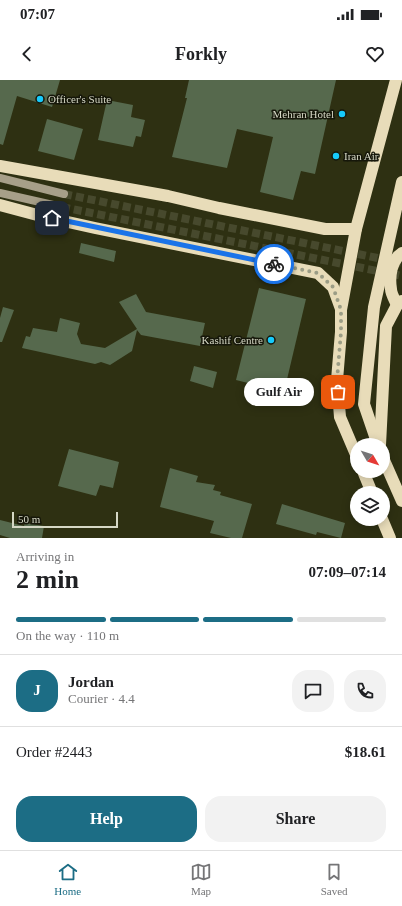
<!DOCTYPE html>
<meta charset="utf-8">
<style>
body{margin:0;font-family:"Times New Roman",serif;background:#f2f2f2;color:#202124;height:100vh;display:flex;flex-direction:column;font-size:15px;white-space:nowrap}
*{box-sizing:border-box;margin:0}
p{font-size:13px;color:#757577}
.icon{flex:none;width:22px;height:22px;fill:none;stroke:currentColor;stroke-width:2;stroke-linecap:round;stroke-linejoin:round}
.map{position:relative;height:458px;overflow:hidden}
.sheet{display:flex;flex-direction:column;background:#fff;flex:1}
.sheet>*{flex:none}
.needle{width:26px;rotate:129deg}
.controls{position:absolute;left:350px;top:358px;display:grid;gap:8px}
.controls a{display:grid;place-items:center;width:40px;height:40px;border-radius:50%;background:#fff;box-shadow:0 2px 10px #0003;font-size:20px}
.scale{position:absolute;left:12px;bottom:10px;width:106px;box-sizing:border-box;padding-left:4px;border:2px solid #d5d7c5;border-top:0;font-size:11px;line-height:14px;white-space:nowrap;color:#d5d7c5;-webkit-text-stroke:3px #16170a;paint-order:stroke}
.pin{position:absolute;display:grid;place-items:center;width:34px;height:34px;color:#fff;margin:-17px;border-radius:8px;box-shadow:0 2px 6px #0006}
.courier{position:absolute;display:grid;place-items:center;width:40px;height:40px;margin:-20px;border:3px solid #1a73e8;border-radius:50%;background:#fff;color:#222;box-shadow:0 1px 5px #0007}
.bubble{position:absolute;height:28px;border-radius:14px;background:#fff;box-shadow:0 2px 10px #0003;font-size:13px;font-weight:700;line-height:28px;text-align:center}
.head em{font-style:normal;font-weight:700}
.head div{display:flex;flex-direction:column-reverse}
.head{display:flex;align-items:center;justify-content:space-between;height:68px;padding:0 16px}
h1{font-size:26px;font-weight:700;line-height:30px}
.bar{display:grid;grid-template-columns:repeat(4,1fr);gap:6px 4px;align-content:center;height:48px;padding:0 16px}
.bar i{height:5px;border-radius:3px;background:#e0e0e0}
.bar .active{background:#1c6d85}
.bar p{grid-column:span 4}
.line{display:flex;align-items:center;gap:10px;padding:0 16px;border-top:1px solid #e0e0e0}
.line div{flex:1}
.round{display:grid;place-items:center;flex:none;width:42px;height:42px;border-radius:16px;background:#f2f2f2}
.cta{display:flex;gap:8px;margin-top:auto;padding:8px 16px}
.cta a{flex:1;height:46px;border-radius:16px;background:#1c6d85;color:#fff;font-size:16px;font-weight:700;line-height:46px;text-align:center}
.cta a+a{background:#f2f2f2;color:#202124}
.status{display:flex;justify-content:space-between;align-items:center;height:28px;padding:0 20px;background:#fff;direction:ltr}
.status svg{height:11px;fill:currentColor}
header{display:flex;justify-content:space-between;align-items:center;height:52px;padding:0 16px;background:#fff;font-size:18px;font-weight:700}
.tab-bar{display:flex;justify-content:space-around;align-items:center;height:56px;border-top:1px solid #e0e0e0;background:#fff;font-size:11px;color:#757577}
.tab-bar a{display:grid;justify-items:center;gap:2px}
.tab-bar .active{color:#1c6d85}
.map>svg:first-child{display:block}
.building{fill:#56694d}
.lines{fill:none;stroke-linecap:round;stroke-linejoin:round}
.secondary-tunnel{stroke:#47492d;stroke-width:8;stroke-dasharray:8 4;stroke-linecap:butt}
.secondary{stroke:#a79f89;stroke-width:8}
.highway{stroke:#e8dcb9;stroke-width:12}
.done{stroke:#9b9d86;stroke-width:4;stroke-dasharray:0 7.2}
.route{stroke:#1a73e8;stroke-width:5}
.poi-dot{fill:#16cafb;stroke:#16170a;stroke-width:1.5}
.labels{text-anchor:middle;stroke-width:3;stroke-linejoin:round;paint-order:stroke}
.poi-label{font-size:11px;fill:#d5d7c5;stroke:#16170a;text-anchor:start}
</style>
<div class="status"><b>07:07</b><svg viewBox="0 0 49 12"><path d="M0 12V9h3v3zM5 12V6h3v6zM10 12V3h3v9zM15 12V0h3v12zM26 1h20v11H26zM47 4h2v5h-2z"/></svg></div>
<header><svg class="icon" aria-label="back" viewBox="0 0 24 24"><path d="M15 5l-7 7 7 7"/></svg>Forkly<svg class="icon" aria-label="heart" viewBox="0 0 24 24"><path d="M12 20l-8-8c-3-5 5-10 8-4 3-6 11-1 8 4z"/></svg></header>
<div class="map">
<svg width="402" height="458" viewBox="0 0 402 458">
<rect width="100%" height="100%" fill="#2e3012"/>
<g class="building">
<path d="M 0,0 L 60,0 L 52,27 L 17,16 L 3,65 L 0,64 Z"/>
<path d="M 189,0 L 336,0 L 315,94 L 301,91 L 293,120 L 260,112 L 273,57 L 237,49 L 227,88 L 172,77 L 187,18 L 185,18 Z"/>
<path d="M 107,20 L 133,25 L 131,37 L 145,40 L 141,57 L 136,56 L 133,67 L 98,60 Z"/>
<path d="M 47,39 L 83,49 L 74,80 L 38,71 Z"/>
<path d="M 81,163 L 116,171 L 114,182 L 79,173 Z"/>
<path d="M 259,208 L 306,219 L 284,312 L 236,300 Z"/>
<path d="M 136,214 L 146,232 L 205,243 L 200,266 L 141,255 L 137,250 L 132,271 L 110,285 L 101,282 L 95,284 L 22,268 L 26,256 L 30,257 L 33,248 L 57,252 L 60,238 L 80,243 L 77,254 L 81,264 L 105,268 L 137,249 L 119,222 Z"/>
<path d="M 3,227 L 14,230 L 2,262 L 0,262 L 0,238 Z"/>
<path d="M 194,286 L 217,292 L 213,308 L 190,301 Z"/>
<path d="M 69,369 L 119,382 L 113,408 L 100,405 L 96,416 L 58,406 Z"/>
<path d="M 170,388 L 198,396 L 196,402 L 215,405 L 213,410 L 221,412 L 220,415 L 252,424 L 242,458 L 231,458 L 210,453 L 214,441 L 160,427 Z"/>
<path d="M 282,424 L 345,443 L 341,458 L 317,452 L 316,455 L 276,444 Z"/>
<path d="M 0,440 L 24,446 L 25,443 L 44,446 L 42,458 L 10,458 L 0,455 Z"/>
</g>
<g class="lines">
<g class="secondary-tunnel">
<path d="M 64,114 L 402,183"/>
<path d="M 62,127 L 402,196"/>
</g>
<g class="secondary">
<path d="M 0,98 L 64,114"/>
<path d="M 0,113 L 62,127"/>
</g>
<g class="highway">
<path d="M 0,86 L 168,116 L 219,128 L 325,149 L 356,149"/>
<path d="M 0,125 L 41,136 L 95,148 L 318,193 L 333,207 L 341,229"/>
<path d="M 397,225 C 395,220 391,214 391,209 C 389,197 391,180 402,173"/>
<path d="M 378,365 L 364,324 L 374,227 L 402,102"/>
<path d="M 380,365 L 386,246 L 397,225 L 402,221"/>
<path d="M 357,377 L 340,337 L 337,300 L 341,252 L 341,230 L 356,149 L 396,0"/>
<path d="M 383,378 L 402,421"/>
<path d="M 363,391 L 372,413"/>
<path d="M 382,439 L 390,458"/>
</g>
</g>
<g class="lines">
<path class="done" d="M 274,184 L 318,193 L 333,207 L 341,230 L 341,252 L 337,300 L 338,312"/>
<path class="route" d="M 52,138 L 274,184"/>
</g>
<g class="poi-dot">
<circle cx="40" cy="19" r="4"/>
<circle cx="342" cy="34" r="4"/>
<circle cx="336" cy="76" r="4"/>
<circle cx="271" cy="260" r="4"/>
</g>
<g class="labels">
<g class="poi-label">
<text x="48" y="23">Officer's Suite</text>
<text x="334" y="38" text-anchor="end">Mehran Hotel</text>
<text x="344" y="80">Iran Air</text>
<text x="263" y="264" text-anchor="end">Kashif Centre</text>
</g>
</g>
</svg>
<div class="controls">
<a><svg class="needle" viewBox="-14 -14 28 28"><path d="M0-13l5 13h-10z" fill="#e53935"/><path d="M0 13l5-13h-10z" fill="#757577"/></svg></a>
<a><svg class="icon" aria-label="layers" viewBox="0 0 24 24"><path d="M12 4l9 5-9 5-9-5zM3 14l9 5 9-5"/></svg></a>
</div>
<div class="scale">50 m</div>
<div class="pin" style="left:338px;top:312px;background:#ea580c"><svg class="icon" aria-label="bag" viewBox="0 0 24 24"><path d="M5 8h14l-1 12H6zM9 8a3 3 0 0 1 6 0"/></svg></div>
<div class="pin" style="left:52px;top:138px;background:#1f2937"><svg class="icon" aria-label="home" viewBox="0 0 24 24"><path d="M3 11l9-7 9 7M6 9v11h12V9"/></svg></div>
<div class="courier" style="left:274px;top:184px"><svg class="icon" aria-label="bike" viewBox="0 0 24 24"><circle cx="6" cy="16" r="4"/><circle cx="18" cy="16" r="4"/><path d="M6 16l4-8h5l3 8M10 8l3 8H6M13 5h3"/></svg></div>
<div class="bubble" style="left:244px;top:298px;width:70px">Gulf Air</div>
</div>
<section class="sheet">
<div class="head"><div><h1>2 min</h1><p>Arriving in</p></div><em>07:09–07:14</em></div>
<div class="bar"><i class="active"></i><i class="active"></i><i class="active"></i><i></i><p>On the way · 110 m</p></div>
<div class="line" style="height:72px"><b class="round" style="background:#1c6d85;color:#fff">J</b><div><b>Jordan</b><p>Courier · 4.4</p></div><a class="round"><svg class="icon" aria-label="chat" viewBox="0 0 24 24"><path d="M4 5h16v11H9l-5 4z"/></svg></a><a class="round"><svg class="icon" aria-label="phone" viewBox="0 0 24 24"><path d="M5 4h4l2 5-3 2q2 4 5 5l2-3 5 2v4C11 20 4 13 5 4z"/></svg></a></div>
<div class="line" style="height:52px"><div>Order #2443</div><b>$18.61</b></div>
<div class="cta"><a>Help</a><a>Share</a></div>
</section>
<nav class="tab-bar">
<a class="active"><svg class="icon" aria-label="home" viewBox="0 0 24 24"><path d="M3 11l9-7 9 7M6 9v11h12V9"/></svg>Home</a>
<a><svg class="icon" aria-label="map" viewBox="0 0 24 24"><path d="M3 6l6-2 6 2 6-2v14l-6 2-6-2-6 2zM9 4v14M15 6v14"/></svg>Map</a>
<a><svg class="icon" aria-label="saved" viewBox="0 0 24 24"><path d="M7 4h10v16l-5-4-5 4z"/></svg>Saved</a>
</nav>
